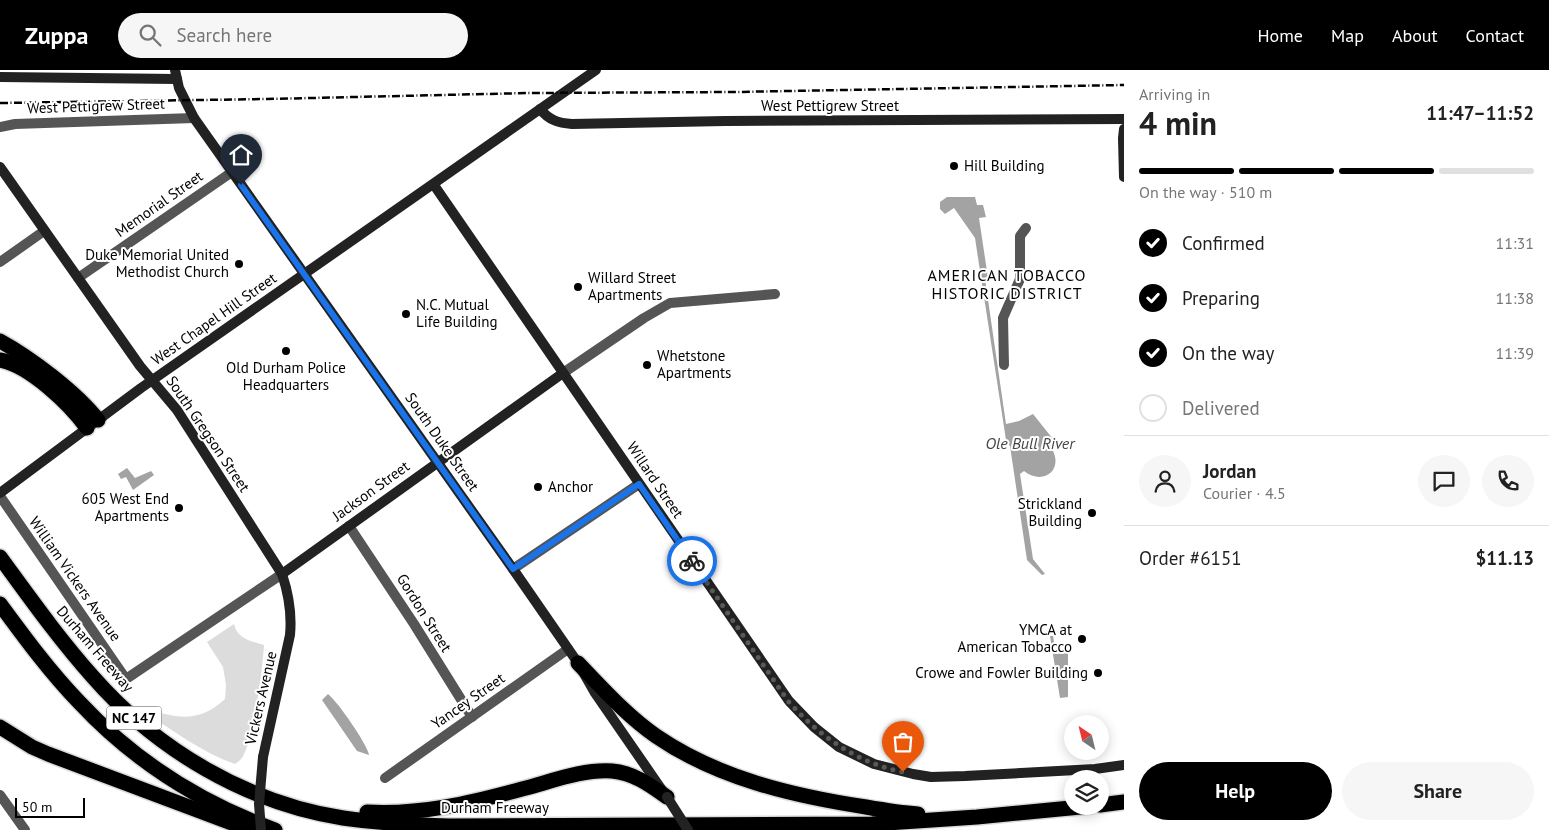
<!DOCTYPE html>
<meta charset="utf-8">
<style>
body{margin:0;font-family:"PT Sans",sans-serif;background:#f6f6f6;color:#222;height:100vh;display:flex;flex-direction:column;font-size:19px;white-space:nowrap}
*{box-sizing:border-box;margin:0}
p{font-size:16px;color:#767676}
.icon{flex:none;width:28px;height:28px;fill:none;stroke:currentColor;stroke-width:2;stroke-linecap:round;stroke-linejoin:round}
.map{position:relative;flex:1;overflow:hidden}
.side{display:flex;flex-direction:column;background:#fff;width:425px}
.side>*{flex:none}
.needle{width:32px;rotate:325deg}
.fabs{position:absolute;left:1064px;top:645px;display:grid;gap:10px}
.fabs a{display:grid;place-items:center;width:45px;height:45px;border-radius:50%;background:#fff;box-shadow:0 2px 12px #0003;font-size:25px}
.scale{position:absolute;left:15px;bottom:12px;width:70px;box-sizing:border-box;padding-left:5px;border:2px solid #000;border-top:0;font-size:14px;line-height:18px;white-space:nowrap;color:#000;-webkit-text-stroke:4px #fff;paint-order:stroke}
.pin{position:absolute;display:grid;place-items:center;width:42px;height:42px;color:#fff;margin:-51px -21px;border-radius:50% 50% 50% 0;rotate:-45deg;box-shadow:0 0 5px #0007}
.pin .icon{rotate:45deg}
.courier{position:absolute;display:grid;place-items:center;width:50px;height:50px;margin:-25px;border:4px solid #1a73e8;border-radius:50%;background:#fff;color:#222;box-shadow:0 1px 6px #0007}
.summary em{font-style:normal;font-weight:600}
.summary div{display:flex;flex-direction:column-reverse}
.summary{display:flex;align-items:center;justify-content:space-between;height:85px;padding:0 15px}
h1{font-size:32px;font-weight:600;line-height:38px}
.bar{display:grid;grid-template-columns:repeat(4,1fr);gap:8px 5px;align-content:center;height:60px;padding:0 15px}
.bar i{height:6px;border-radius:4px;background:#e0e0e0}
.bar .current{background:#000}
.bar p{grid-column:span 4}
.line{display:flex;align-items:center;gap:12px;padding:0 15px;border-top:1px solid #e0e0e0}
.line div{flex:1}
.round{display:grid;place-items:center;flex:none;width:52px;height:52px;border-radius:26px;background:#f6f6f6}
ol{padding:0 15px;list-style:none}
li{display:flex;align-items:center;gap:15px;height:55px}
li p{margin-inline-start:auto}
li .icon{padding:5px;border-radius:50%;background:#000;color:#fff;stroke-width:4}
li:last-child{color:#767676}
li i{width:28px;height:28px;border:2px solid #e0e0e0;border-radius:50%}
.cta{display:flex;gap:10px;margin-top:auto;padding:10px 15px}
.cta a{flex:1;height:58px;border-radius:30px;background:#000;color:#fff;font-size:20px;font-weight:600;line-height:58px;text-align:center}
.cta a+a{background:#f6f6f6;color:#222}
header{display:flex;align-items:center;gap:30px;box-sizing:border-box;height:70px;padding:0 25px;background:#000;color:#fff}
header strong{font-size:24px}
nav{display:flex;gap:28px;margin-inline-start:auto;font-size:18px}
.search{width:350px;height:45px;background:#f6f6f6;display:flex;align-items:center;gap:12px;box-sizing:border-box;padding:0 18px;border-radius:28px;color:#767676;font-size:19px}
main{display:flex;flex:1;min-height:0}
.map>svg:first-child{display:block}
.green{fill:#dcdcdc}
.water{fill:#a3a3a3}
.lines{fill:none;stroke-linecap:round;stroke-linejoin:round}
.highway-casing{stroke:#dbdbdb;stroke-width:18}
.street{stroke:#555;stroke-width:10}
.secondary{stroke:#222;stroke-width:10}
.highway{stroke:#000;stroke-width:15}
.rail{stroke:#000;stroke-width:2.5;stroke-dasharray:8 2.5 1 2.5;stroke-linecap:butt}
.secondary-bridge{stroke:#222;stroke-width:10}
.done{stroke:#595959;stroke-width:5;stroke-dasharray:0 9}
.route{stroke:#1a73e8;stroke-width:6}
.poi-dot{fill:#000;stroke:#fff;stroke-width:2}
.labels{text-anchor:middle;stroke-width:4;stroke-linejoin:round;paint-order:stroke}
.shield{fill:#fff;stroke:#4c4c4c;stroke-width:1}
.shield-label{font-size:14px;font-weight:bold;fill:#000}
.street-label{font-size:15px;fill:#000;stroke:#fff}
.poi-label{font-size:15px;fill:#000;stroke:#fff;text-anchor:start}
.neighbourhood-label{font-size:16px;letter-spacing:1px;fill:#000;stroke:#fff}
.water-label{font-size:16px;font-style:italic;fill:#444;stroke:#fff}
</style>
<header>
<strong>Zuppa</strong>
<div class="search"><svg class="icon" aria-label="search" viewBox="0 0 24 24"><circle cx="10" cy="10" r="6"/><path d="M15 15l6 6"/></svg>Search here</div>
<nav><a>Home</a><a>Map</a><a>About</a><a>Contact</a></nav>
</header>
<main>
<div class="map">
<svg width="1124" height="760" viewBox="0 0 1124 760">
<rect width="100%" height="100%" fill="#fff"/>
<path class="green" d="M 234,554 C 237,569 251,571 264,575 C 263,595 253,676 241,689 C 240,691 237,692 235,694 C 203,683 174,661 146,643 C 155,642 161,643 170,645 C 191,650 209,644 225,629 L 226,615 L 223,597 L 207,572 Z"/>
<g class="water">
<path d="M 947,127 L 975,127 L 977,135 L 983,135 L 986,147 L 979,148 L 988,208 L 985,209 L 1006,354 L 1019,351 L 1033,344 L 1057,374 L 1052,379 C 1064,400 1043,416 1024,401 L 1020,404 L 1033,489 L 1045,504 L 1042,505 L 1027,490 L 1010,376 L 1006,370 L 975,168 L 954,138 L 945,144 L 940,139 L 940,132 Z"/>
<path d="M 127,398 L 135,408 L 151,401 L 154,405 L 133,420 L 126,407 L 121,409 L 118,404 Z"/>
<path d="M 1050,566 L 1053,566 L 1056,584 L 1068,583 L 1068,627 L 1060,628 Z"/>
<path d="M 328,624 C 338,632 367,674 369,685 L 357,681 L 322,630 Z"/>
</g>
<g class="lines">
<defs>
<g id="highway">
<path d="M 0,271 C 31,288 76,322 98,350"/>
<path d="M 0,290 C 29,295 70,334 87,358"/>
<path d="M 0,487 C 30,528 59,569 93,607 C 157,680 247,733 343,748 C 378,753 414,755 449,756 L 872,754 L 977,747 L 1091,736"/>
<path d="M 0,534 C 25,568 50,602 79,632 C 133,690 201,733 275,760"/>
<path d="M 578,593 C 602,618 627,646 656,666 C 717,708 793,726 866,737 C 883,740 901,743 918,744"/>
<path d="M 0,657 L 32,677 L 48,684 L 229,752 L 248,758 L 256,757"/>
<path d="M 1100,735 L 1124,732"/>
<path d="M 367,742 C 421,745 471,733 522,719 C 550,712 582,699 612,701 C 634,703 650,715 667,727"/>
</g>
</defs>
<use href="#highway" class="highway-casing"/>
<g class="street">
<path d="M 0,57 L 15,54 L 194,48"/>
<path d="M 0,192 L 44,161"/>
<path d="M 78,208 L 232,102"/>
<path d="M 1004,295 L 1003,248 L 1020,209 L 1020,166 L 1026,158"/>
<path d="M 563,303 L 644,248 L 670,233 L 775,224"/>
<path d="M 0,426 L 126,609 L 282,504"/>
<path d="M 349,456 L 414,554 L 472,647"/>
<path d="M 513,499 L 639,414"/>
<path d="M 385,708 L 568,579"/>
<path d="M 0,725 L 25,760"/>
</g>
<g class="secondary">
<path d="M 175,0 L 179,18 L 194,48 L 513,499 L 578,593 L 595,623 L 662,720"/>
<path d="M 0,7 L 177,9"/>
<path d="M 540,39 C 549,50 558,53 572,54 L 725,51 L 1124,49"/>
<path d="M 1124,59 L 1123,68 L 1124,107"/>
<path d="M 0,97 L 140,296 L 177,340 L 282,504 C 289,525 292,544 290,565 L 263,687"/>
<path d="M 434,115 L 789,631 L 814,657 L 839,677 L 874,694 L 913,704 L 931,707 L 965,706 L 1095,699 L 1124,695"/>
<path d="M 0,423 L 141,318 L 596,0"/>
<path d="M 282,504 L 563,303"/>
</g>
<use href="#highway" class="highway"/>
<path class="rail" d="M 0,33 L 267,29 L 529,23 L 735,22 L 1124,15"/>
<g class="secondary-bridge">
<path d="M 667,727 L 688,760"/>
<path d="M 261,760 L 259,734 L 263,687"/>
</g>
</g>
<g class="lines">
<path class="done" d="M 692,491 L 788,631 C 819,666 857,693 903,702"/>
<path class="route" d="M 241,115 L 513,499 L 639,414 L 692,491"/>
</g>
<g class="poi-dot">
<circle cx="954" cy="96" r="5"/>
<circle cx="239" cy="194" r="5"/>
<circle cx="578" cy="217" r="5"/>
<circle cx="406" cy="244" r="5"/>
<circle cx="286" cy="281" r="5"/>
<circle cx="647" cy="295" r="5"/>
<circle cx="538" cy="417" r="5"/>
<circle cx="179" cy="438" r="5"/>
<circle cx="1092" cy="443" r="5"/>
<circle cx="1082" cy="569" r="5"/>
<circle cx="1098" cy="603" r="5"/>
</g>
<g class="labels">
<rect class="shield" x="106.5" y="636.5" width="55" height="23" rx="4"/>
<g class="shield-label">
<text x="134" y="653">NC 147</text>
</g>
<g class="street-label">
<text transform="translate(96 36) rotate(-2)" y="5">West Pettigrew Street</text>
<text x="830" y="41">West Pettigrew Street</text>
<text transform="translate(159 134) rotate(-35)" y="5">Memorial Street</text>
<text transform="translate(214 249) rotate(-35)" y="5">West Chapel Hill Street</text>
<text transform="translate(208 364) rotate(56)" y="5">South Gregson Street</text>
<text transform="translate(442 372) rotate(55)" y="5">South Duke Street</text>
<text transform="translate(655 410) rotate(56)" y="5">Willard Street</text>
<text transform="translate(371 421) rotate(-36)" y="5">Jackson Street</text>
<text transform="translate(75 509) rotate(55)" y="5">William Vickers Avenue</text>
<text transform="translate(424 543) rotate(58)" y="5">Gordon Street</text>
<text transform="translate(95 579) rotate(49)" y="5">Durham Freeway</text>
<text transform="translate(261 628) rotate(-77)" y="5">Vickers Avenue</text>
<text transform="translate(468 631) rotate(-35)" y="5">Yancey Street</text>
<text x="495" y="743">Durham Freeway</text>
</g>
<g class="poi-label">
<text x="964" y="101">Hill Building</text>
<text x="229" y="190" text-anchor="end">Duke Memorial United<tspan x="229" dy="17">Methodist Church</tspan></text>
<text x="588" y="213">Willard Street<tspan x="588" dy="17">Apartments</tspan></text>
<text x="416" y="240">N.C. Mutual<tspan x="416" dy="17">Life Building</tspan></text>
<text x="657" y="291">Whetstone<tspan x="657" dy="17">Apartments</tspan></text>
<text x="286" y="303" text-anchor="middle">Old Durham Police<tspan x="286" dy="17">Headquarters</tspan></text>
<text x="548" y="422">Anchor</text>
<text x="169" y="434" text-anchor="end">605 West End<tspan x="169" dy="17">Apartments</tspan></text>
<text x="1082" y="439" text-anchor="end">Strickland<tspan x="1082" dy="17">Building</tspan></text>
<text x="1072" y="565" text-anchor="end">YMCA at<tspan x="1072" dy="17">American Tobacco</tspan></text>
<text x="1088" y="608" text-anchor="end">Crowe and Fowler Building</text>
</g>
<g class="neighbourhood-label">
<text x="1007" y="211">AMERICAN TOBACCO<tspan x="1007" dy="18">HISTORIC DISTRICT</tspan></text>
</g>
<g class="water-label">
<text x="1030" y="379">Ole Bull River</text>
</g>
</g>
</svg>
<div class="fabs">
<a><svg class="needle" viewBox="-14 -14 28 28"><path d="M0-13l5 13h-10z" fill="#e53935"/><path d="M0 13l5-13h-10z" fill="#767676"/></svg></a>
<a><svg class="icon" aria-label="layers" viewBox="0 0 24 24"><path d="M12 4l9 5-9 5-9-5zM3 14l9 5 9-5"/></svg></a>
</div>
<div class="scale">50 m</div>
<div class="pin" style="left:903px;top:702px;background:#ea580c"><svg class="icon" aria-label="bag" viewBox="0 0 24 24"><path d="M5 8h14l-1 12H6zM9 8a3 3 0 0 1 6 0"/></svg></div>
<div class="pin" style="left:241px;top:115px;background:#1f2937"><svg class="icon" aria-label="home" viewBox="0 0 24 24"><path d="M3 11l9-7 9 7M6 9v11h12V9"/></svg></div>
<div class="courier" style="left:692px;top:491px"><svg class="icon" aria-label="bike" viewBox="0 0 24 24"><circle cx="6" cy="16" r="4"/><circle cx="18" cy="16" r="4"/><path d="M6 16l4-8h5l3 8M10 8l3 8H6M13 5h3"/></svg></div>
</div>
<section class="side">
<div class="summary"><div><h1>4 min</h1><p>Arriving in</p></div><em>11:47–11:52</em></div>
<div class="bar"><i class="current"></i><i class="current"></i><i class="current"></i><i></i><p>On the way · 510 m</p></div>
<ol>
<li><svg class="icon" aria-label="check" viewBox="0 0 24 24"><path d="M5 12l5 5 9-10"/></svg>Confirmed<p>11:31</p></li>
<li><svg class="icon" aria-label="check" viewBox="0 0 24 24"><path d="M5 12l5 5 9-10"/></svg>Preparing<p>11:38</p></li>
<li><svg class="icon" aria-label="check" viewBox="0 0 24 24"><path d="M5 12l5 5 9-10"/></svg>On the way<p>11:39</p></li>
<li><i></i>Delivered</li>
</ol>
<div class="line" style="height:90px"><a class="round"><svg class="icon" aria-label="person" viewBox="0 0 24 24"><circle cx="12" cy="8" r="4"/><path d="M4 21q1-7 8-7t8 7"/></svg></a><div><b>Jordan</b><p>Courier · 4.5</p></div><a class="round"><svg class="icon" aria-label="chat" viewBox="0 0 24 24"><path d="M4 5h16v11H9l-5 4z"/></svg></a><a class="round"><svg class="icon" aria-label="phone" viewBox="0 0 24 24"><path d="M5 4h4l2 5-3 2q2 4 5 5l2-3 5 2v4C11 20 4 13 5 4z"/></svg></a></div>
<div class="line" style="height:65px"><div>Order #6151</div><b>$11.13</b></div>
<div class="cta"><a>Help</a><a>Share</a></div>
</section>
</main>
